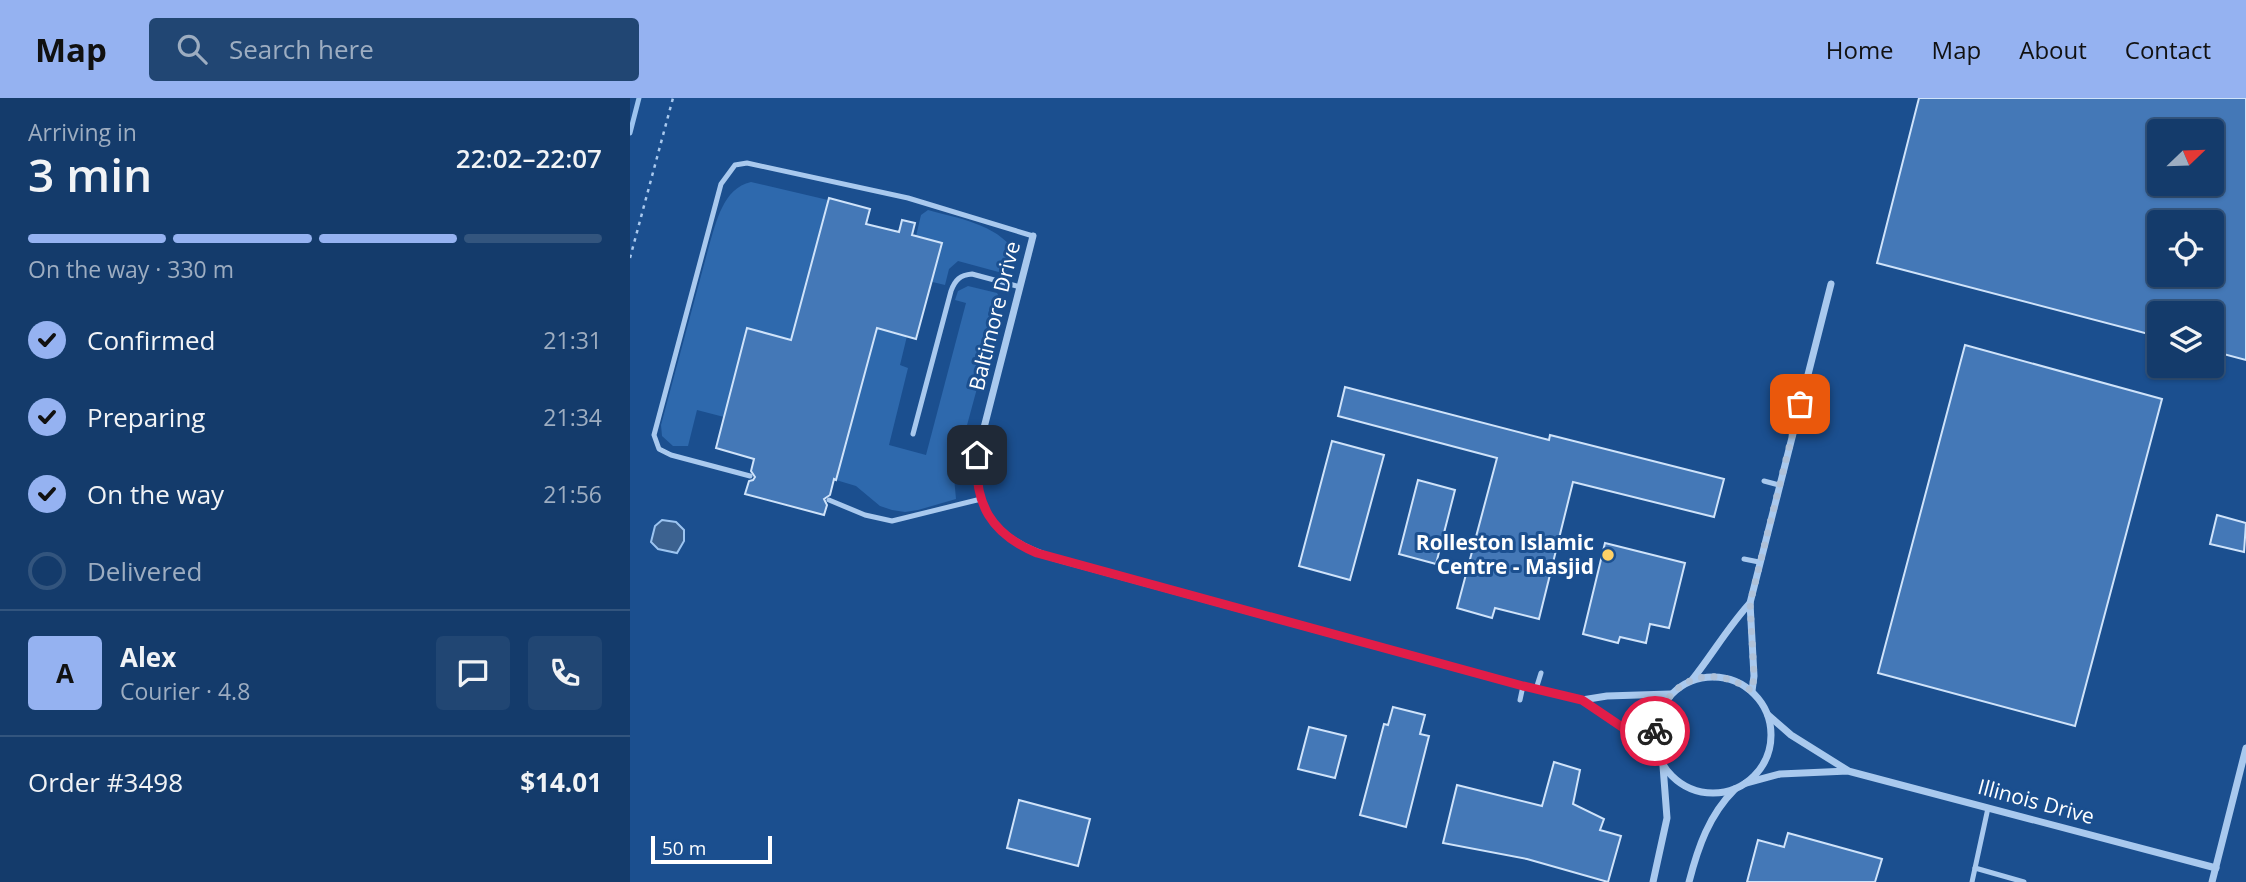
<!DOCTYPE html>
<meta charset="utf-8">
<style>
body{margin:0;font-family:"Open Sans",sans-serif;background:#214673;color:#f1f3f6;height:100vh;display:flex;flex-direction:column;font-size:26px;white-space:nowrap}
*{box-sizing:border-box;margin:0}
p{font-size:23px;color:#9dadc1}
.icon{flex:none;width:38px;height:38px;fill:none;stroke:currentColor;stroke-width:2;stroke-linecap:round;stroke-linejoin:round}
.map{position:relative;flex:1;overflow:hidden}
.side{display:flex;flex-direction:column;background:#143b6b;width:630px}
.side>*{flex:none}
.needle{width:46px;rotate:67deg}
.fabs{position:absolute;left:1517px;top:21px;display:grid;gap:14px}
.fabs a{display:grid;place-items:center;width:77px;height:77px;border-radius:7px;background:#143b6b;box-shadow:0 2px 5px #0004,0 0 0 2px #33557e;font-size:35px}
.scale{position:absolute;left:21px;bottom:18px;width:121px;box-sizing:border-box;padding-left:7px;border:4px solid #fff;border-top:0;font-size:19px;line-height:24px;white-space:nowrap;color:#fff;-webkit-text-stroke:5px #1b4f8f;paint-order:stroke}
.pin{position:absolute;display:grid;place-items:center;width:60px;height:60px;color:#fff;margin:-30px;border-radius:14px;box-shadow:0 4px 10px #0006}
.courier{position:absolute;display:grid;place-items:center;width:70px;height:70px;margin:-35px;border:5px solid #e11d48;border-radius:50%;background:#fff;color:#222;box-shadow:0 2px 9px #0007}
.headline em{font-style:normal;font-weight:600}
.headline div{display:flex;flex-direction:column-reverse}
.headline{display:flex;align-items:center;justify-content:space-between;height:119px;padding:0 28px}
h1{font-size:46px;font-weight:600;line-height:52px}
.bar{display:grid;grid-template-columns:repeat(4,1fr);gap:10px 7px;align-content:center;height:84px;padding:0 28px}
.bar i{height:9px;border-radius:5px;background:#33557e}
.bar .current{background:#95b2f1}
.bar p{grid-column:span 4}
.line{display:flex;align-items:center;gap:18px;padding:0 28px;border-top:2px solid #33557e}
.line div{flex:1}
.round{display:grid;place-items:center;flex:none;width:74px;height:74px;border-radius:7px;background:#214673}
ol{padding:0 28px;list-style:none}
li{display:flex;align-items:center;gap:21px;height:77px}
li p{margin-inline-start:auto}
li .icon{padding:7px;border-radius:50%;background:#95b2f1;color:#111;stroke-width:4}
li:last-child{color:#9dadc1}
li i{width:38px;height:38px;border:4px solid #33557e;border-radius:50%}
header{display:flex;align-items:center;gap:42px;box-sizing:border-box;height:98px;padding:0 35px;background:#95b2f1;color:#111}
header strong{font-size:33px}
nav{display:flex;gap:38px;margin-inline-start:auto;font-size:24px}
.search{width:490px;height:63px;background:#214673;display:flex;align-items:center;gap:18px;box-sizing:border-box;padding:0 24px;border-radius:7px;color:#9dadc1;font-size:26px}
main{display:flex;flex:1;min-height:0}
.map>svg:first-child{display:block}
.green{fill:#2e69ad}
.water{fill:#3c6290;stroke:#9cc4f0;stroke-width:2}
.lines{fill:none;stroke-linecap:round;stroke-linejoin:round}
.stream{stroke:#9cc4f0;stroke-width:5}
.building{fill:#4478b7;stroke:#cfe3fa;stroke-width:2;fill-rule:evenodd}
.path{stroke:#a9c9ee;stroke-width:2.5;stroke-dasharray:3.5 5;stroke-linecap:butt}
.service{stroke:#a9c9ee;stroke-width:5}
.minor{stroke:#a9c9ee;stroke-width:7}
.done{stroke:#afc1d8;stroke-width:7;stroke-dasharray:0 12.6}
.route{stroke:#e11d48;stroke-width:9}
.poi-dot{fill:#ffd166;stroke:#1b4f8f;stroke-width:2.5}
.labels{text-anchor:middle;stroke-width:6;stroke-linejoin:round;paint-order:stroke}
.street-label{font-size:21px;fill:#fff;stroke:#1b4f8f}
.poi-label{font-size:21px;font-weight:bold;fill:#fff;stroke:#1b4f8f;text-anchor:end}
</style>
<header>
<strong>Map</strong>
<div class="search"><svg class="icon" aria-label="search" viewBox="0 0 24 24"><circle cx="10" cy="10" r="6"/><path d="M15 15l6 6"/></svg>Search here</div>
<nav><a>Home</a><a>Map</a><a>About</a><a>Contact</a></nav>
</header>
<main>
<section class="side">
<div class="headline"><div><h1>3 min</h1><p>Arriving in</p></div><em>22:02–22:07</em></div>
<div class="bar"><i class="current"></i><i class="current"></i><i class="current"></i><i></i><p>On the way · 330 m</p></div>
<ol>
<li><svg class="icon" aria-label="check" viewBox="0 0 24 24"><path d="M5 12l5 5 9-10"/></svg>Confirmed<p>21:31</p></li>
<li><svg class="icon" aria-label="check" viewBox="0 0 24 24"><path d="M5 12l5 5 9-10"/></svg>Preparing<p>21:34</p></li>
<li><svg class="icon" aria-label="check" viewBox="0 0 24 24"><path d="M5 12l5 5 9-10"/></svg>On the way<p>21:56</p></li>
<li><i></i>Delivered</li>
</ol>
<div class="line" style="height:126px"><b class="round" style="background:#95b2f1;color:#111">A</b><div><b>Alex</b><p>Courier · 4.8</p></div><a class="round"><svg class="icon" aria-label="chat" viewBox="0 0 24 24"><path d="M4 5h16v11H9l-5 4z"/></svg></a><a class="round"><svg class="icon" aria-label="phone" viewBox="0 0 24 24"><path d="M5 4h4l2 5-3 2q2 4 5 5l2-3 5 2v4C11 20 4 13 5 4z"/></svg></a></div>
<div class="line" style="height:91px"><div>Order #3498</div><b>$14.01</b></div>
</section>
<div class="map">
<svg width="1616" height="784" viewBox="0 0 1616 784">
<rect width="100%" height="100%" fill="#1b4f8f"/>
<g class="green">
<path d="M 121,84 L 198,102 L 161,242 L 117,230 L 94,319 L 67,312 L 58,348 L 43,348 L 32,338 L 31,327 L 79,148 C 86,125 93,90 121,84 Z"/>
<path d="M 298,112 C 326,120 367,126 384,153 L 376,176 L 328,163 L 319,171 L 315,187 L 294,182 L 304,176 L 312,145 L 286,138 L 291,117 Z"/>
<path d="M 338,188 L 367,195 L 371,202 L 327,364 L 324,379 L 326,401 L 288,412 L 275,414 L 262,412 L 250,408 L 226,388 L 206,382 L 247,230 L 277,238 L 270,267 L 278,270 L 259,347 L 296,357 L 336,205 L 325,202 L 328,193 Z"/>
</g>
<path class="water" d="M 32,422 L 46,424 L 54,432 L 54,443 L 47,455 L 28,451 L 21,444 L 25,428 Z"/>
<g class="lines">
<path class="stream" d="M 0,35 L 9,0"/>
</g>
<g class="building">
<path d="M 1289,0 L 1616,0 L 1616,262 L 1582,253 L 1582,215 L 1530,215 L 1530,239 L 1247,165 ZM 1530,33 L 1582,33 L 1582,86 L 1530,86 ZM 1530,124 L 1582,124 L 1582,177 L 1530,177 Z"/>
<path d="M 199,100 L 240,111 L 236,126 L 269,134 L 272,122 L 285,125 L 282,137 L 312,145 L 286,241 L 247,230 L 206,382 L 204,381 L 200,397 L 194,401 L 197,407 L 194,417 L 115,396 L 119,383 L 123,382 L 125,379 L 121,373 L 124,361 L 86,350 L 117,230 L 161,242 Z"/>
<path d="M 1335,247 L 1532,301 L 1445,628 L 1248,575 Z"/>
<path d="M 715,289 L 919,342 L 920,337 L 1094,381 L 1084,419 L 943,384 L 909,521 L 865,510 L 862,520 L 827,510 L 867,360 L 708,318 Z"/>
<path d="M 702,343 L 754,357 L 720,482 L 669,468 Z"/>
<path d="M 788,382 L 825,392 L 806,466 L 769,456 Z"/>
<path d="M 1587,417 L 1616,425 L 1614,454 L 1580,446 Z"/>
<path d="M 975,445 L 1055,465 L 1039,530 L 1020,526 L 1016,545 L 990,539 L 988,545 L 953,536 Z"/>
<path d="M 763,609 L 795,617 L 790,636 L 799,638 L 776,729 L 730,717 L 754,626 L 758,627 Z"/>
<path d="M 679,629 L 716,638 L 705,680 L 668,671 Z"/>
<path d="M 924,664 L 950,672 L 943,706 L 974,721 L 970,732 L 991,738 L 978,784 L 897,761 L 813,745 L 827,687 L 912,708 Z"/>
<path d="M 389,702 L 460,721 L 448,768 L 377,750 Z"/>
<path d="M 1158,735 L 1252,761 L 1245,784 L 1117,784 L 1128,742 L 1154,749 Z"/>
</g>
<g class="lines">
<path class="path" d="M 0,160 L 43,0"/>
<g class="service">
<path d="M 1149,326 L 1164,330"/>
<path d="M 283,336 L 321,193 C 325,182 330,177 342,176 L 390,189"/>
<path d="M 120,378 L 41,357 L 29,351 L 24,337 L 91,86 L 105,67 L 117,65 L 278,100 L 403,138"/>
<path d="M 1134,383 L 1149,387"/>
<path d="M 199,402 L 235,417 L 262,423 L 351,401"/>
<path d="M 1114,461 L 1129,464"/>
<path d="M 906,591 L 911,575"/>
<path d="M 890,602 L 893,588"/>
<path d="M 1345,770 L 1394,784"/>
<path d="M 1342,784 L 1358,710"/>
</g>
<g class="minor">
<path d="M 403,138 L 347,357 C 343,418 372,445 427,461 L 893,588 L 952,602 L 977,598 L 1040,596"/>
<circle cx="1083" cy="637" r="58"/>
<path d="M 1062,582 C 1082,557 1098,529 1120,505"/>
<path d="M 1122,593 L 1124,578 L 1120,505 L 1201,186"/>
<path d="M 952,602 L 1026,652"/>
<path d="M 1138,617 L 1161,637 L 1217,672"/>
<path d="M 1116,685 L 1150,676 L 1218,673 L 1586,770"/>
<path d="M 1023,784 L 1037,720 L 1033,668"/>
<path d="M 1059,784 C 1068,749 1079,717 1105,691"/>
<path d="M 1582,784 L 1616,650"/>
</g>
</g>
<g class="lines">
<path class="done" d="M 1025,633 C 1034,582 1079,563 1122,593 L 1124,578 L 1120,505 L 1170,306"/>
<path class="route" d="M 347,357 C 344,406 361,436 407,455 L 893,588 L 952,602 L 1026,652 L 1025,633"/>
</g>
<circle class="poi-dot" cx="978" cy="457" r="7"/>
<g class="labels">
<g class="street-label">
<text transform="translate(365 218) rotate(-76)" y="7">Baltimore Drive</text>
<text transform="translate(1406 704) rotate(15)" y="7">Illinois Drive</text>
</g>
<g class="poi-label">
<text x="964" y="452">Rolleston Islamic<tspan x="964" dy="24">Centre - Masjid</tspan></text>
</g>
</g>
</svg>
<div class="fabs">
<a><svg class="needle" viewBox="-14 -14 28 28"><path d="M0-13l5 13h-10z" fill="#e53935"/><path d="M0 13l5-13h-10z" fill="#9dadc1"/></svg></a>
<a><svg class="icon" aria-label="locate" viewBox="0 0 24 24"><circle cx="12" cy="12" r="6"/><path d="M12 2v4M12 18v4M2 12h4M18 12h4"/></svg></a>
<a><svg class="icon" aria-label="layers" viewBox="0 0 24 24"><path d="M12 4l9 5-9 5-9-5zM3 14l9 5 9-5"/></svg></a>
</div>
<div class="scale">50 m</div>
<div class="pin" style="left:1170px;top:306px;background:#ea580c"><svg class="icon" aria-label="bag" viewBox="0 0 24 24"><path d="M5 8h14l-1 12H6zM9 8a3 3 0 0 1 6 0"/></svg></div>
<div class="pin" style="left:347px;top:357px;background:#1f2937"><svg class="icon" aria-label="home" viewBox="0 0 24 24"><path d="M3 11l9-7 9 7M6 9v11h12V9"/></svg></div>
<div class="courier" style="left:1025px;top:633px"><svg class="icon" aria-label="bike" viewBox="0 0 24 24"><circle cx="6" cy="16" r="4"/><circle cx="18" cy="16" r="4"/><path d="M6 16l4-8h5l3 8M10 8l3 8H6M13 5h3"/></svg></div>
</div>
</main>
